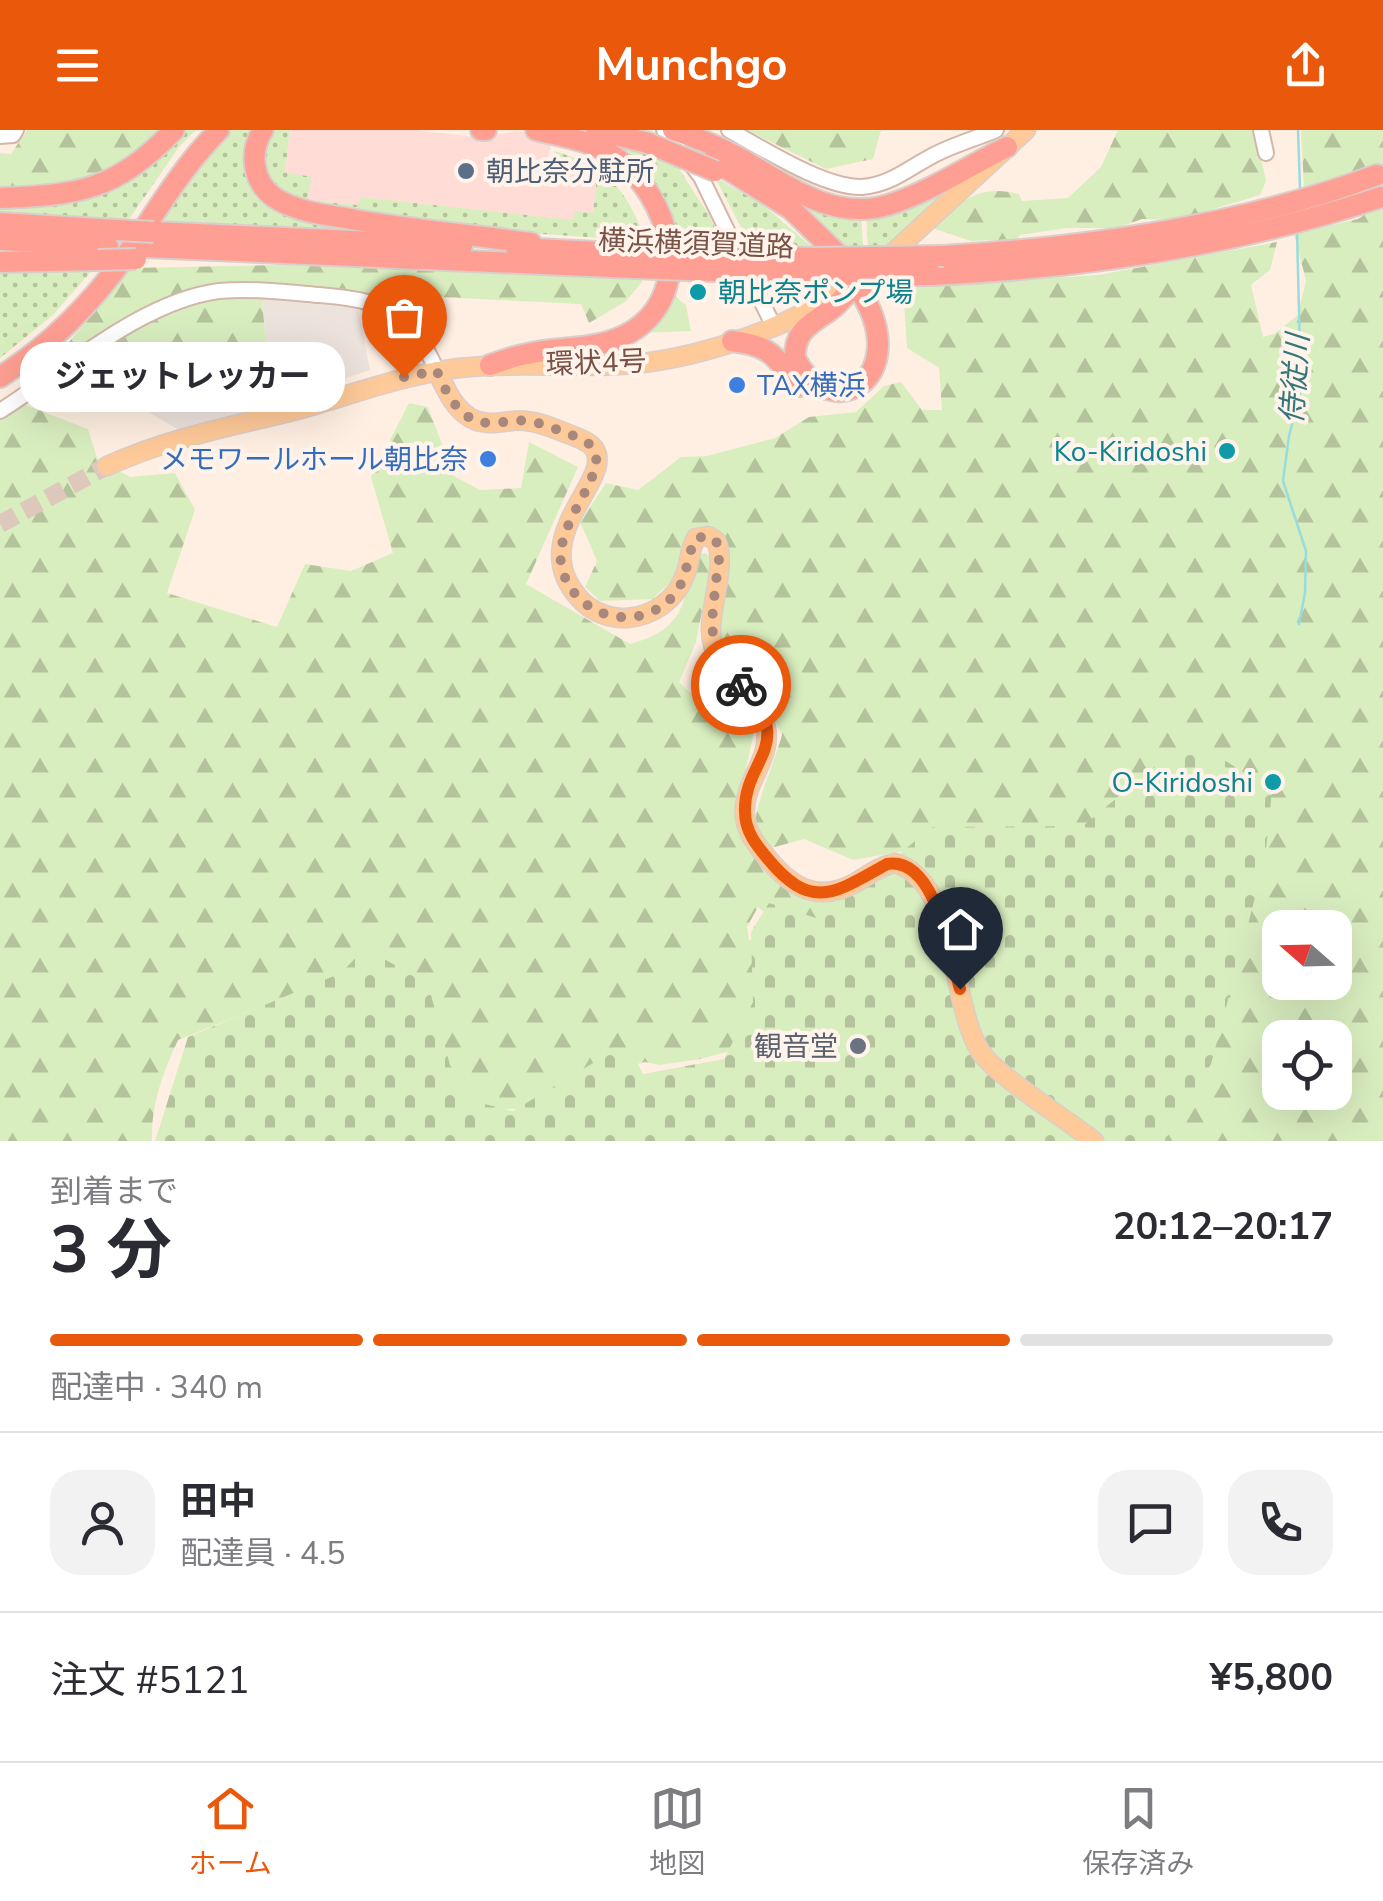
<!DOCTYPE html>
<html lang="ja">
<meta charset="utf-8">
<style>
body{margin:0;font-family:"Nunito Sans","Noto Sans JP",sans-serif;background:#f2f2f3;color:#2b2b33;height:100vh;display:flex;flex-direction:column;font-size:38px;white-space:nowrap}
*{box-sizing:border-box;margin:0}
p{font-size:32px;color:#7c7c81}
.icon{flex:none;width:55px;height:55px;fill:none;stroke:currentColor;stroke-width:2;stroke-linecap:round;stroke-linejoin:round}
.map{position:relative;height:1011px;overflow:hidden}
.sheet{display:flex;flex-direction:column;background:#fff;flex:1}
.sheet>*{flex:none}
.needle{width:65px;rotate:290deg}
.tools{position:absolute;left:1262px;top:780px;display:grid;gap:20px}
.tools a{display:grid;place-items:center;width:90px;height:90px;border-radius:20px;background:#fff;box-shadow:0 10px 40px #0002;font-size:50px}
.pin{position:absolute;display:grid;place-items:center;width:85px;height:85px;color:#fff;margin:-102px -42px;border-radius:50% 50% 50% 0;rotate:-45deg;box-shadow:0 0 10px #0007}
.pin .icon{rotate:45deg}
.courier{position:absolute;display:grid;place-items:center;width:100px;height:100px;margin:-50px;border:8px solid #ea580c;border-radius:50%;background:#fff;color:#222;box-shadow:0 2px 12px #0007}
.bubble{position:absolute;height:70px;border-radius:30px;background:#fff;box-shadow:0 10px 40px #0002;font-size:32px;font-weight:700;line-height:70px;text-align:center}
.headline em{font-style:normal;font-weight:700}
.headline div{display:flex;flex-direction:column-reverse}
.headline{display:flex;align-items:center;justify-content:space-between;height:170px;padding:0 50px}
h1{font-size:65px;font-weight:700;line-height:75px}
.bar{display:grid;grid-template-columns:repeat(4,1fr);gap:15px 10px;align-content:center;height:120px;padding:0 50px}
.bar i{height:12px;border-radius:8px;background:#e1e1e2}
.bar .current{background:#ea580c}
.bar p{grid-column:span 4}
.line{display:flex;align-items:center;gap:25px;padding:0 50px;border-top:2px solid #e1e1e2}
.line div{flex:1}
.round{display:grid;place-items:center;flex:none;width:105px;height:105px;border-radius:30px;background:#f2f2f3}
header{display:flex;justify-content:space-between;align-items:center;height:130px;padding:0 50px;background:#ea580c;color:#fff;font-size:45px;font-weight:700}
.dock{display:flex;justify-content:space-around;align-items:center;height:140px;border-top:2px solid #e1e1e2;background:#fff;font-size:28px;color:#7c7c81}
.dock a{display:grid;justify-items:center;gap:5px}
.dock .current{color:#ea580c}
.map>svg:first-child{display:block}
.commercial{fill:#ffdcd6}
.industrial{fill:#ede3dd}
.grass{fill:url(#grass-dots)}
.forest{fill:url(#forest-firs);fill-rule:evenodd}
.cemetery{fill:url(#cemetery-stones)}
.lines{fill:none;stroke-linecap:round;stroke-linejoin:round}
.stream{stroke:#99dcdd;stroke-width:2.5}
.major-tunnel{stroke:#dec8bb;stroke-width:18;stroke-dasharray:18 9;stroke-linecap:butt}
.minor-casing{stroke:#d3b7aa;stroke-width:18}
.major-casing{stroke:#d9cecb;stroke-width:21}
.highway-casing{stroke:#d9cecb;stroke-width:24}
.minor{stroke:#fff;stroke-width:14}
.major{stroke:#ffca99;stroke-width:18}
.highway{stroke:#ff9f93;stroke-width:20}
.highway-bridge-casing{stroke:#d9cecb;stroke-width:24;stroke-linecap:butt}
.highway-bridge{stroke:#ff9f93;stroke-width:20}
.done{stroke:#a8887c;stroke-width:10;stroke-dasharray:0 18}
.route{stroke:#ea580c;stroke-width:12}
.service-dot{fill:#5c6f8a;stroke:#fff4eb;stroke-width:4}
.culture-dot{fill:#0f9aa8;stroke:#fff4eb;stroke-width:4}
.shop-dot{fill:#3f7fe0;stroke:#fff4eb;stroke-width:4}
.worship-dot{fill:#6b7280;stroke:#fff4eb;stroke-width:4}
.labels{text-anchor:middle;stroke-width:8;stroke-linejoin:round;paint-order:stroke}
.service-label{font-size:28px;fill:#4e5e75;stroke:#fff4eb;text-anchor:start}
.street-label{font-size:28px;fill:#795145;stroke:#fff4eb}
.culture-label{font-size:28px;fill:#0d838f;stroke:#fff4eb;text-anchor:end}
.shop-label{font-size:28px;fill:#366cbe;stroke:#fff4eb;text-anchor:start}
.worship-label{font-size:28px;fill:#5b616d;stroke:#fff4eb;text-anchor:end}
.water-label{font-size:30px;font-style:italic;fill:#357779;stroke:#fff4eb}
</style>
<header><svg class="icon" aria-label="menu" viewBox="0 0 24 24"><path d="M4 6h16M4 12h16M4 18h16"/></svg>Munchgo<svg class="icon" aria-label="share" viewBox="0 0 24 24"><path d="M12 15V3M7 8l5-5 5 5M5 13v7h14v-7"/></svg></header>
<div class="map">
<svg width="1383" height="1011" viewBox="0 0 1383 1011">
<defs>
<pattern id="grass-dots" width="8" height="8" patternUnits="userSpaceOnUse" patternTransform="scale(2.5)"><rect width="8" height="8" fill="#d9eebf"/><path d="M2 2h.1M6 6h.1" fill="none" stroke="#b5c39d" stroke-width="1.8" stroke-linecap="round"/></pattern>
<pattern id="forest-firs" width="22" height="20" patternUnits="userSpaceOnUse" patternTransform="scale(2.5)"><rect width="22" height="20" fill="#d9eebf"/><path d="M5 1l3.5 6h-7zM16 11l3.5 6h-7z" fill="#b5c39d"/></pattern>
<pattern id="cemetery-stones" width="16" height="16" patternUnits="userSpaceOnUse" patternTransform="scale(2.5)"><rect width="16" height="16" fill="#d9eebf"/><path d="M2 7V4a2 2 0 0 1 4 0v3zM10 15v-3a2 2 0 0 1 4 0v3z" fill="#b5c39d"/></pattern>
</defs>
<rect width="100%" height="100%" fill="#ffefe2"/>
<path class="commercial" d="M 290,0 L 417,0 L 481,8 L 516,1 L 553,7 L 548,27 L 586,44 L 596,56 L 593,83 L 574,91 L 362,67 L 359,75 L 306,70 L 285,43 Z"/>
<g class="industrial">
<path d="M 262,169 L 358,178 L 370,240 L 269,274 L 259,254 L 254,249 L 248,228 L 267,221 Z"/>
<path d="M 193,227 L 216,235 L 213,246 L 257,257 L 263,279 L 253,284 L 181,301 L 98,253 L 99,241 L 130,230 L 154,242 Z"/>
</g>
<g class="grass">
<path d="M 184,0 L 196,0 L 179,17 L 128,91 L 0,84 L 0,75 L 141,38 Z"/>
<path d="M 225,0 L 255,0 L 257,58 L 361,96 L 360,101 L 153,90 Z"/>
<path d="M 272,0 L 290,0 L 285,42 L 312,47 L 307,70 L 358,75 L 361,67 L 573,90 L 575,81 L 593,83 L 596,55 L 586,44 L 552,28 L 555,21 C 609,39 626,58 646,111 L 450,98 L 294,72 C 260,52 256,35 272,0 Z"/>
<path d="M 614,9 L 672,28 L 709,85 L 724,118 L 675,114 L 606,16 Z"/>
<path d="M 706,17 L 861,83 L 863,115 L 859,118 L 840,120 Z"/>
<path d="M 977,37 L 886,119 L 868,119 L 866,82 Z"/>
<path d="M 715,47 L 763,75 L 816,120 L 752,119 Z"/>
<path d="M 96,136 L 53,185 L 0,228 L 0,137 Z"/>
<path d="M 769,153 L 813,154 L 778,173 Z"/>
</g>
<g class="forest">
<path d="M 27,0 L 158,0 L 118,36 L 79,52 L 0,59 L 0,23 L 11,24 Z"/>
<path d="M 747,0 L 881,0 L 873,29 L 826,39 Z"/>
<path d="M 1118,0 L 1255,0 L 1266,51 L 1260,65 L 1177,90 L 1142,89 L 1117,98 L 1067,98 L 1020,105 L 1018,109 L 971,111 L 932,98 C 962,71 977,54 1019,64 L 1022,71 L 1068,68 L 1101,37 Z"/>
<path d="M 1301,0 L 1383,0 L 1383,42 L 1380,36 L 1304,57 Z"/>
<path d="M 1383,66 L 1383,1011 L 1146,1011 L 1120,764 L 991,706 L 853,730 L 804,709 L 771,718 C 766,710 757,699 756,690 C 754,680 778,621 782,605 L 759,558 L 723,521 L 718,498 L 729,426 L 725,408 L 709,398 C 668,410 692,419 676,445 C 671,453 660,461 653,469 L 600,471 L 585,457 L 597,431 L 580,392 L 606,353 L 638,360 L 681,327 L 707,326 L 775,308 L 809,287 L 856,282 L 884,256 L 901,252 L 922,280 L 942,280 L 939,238 L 907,218 L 903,158 L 1098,145 L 1277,112 L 1270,140 L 1251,155 L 1263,207 L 1274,204 L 1298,185 L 1306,150 L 1294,104 L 1358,89 L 1382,73 ZM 1280,798 L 1335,798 L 1335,852 L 1280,852 ZM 1280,908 L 1335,908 L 1335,962 L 1280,962 Z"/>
<path d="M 388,133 L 642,144 L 642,152 L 625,172 L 589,193 L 581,174 L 436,167 L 416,173 L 423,189 L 413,192 L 379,167 L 344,159 L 260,152 L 267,221 L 248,228 L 236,221 L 224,224 L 216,235 L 193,227 L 154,242 L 130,230 L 113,235 L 105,241 L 88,240 L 69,212 L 131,138 Z"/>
<path d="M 670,162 L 686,175 L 691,201 L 639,203 Z"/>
<path d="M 0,273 L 23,274 L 88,299 L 97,328 L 130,347 L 175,343 L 195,380 L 167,463 L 277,497 L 305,434 L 351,441 L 393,423 L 371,347 L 409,273 L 428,277 L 454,346 L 480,360 L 521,358 L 529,312 L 578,337 L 526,454 L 630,514 C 685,499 683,474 696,424 L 706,423 L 712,430 L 696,512 L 679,552 L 711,583 L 739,588 L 755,597 L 737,681 L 795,763 L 870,762 L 799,813 L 758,777 L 747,797 L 749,810 L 766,815 L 760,869 L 733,920 L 701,929 L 659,935 L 645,932 L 602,943 L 536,979 L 490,979 L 472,971 L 350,841 L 178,910 C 163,943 151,974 152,1011 L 0,1011 Z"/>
</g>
<path class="cemetery" d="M 1189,608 L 1272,660 L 1265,730 L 1211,934 L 1166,1011 L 155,1011 L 188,907 L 341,843 L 365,818 L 428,854 L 450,935 L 472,971 L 513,981 L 613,921 L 632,922 L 643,944 L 724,929 L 753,872 L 751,802 L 769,773 L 816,788 L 857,759 L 932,697 L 1083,696 Z"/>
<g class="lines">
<g class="stream">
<path d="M 1298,0 L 1300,59"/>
<path d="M 1297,102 L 1301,259 L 1289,306 L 1283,351 L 1306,421 L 1305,463 L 1299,494"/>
</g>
<path class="major-tunnel" d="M 0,394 L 107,336"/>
<defs>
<g id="minor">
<path d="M 664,0 L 701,47 L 773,195"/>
<path d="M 729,0 C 764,19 824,58 862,57 C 890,55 909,38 932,26 C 952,15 975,9 996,0"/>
<path d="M 1261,0 L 1266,23"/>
<path d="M 0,6 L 13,5 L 16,0"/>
<path d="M 0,281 C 65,240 142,171 219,161 C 252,158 286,162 319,165 C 382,170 410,180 437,241"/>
</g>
<g id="major">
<path d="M 884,131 L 1026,0"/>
<path d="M 437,241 C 447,263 460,292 488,293 C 500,294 513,289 526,291 C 539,292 551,297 563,302 C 571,305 584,309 591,315 C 623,345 522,404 579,468 C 590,481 609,489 627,488 C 653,486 676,470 685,445 C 690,433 689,420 696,408 L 708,406 L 716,411 C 727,434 710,475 711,501 C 712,544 759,558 766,598 C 771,625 751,644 746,670 C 741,692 751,709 765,725 C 789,756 816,774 855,753 C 868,745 880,736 895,733 C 957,751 950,873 980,921 C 994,944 1069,991 1094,1011"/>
<path d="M 107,336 C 171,307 230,297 297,280 C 351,265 402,245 459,238 C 513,232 566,238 619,235 C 694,231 779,201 843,161"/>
</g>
<g id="highway">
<path d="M 263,0 C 249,22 252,52 275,68 C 299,83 329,85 356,90 C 414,100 473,105 531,113"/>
<path d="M 481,0 L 486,0"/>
<path d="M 596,0 L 648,13"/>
<path d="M 673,0 C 695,7 717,16 738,27 C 784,53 832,92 888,75 C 930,62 968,36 1007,17"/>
<path d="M 713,30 L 791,79 L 849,135"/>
<path d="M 0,68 C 81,65 116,60 174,0"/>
<path d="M 0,93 L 117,100"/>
<path d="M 154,102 L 462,116"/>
<path d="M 0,110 L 108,116"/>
<path d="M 145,117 L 635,138"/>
<path d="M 516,118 L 636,124"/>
<path d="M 944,126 C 1091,117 1239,96 1377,45"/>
<path d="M 0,132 L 98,130"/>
<path d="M 932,145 C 1086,138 1235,116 1381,67"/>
<path d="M 858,151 C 850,159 843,169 834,177 C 815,193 794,197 795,228 C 831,298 911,248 863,166"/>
<path d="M 732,211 C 774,216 774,228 800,256"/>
<path d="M 490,235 C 502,231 515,226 527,224 C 562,216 599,221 631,202 C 698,161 669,65 615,27 C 591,10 564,7 536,0"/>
<path d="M 0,247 C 51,215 92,173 127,124 C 157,81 182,37 219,0"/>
</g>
</defs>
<use href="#minor" class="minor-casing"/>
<use href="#major" class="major-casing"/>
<use href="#highway" class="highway-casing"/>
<use href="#minor" class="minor"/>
<use href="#major" class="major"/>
<use href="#highway" class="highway"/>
<defs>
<g id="highway-bridge">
<path d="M 648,13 L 715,41"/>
<path d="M 117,100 L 154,102"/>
<path d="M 636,124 L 814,128 L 944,126"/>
<path d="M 98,130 L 136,129"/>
<path d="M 635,138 L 812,145 L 932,145"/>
</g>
</defs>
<use href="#highway-bridge" class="highway-bridge-casing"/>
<use href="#highway-bridge" class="highway-bridge"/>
</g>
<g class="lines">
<path class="done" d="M 404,247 L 437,241 C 446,263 460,292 488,293 C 500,294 513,289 526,291 C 538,292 551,297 563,302 C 571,305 583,308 590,315 C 617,339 547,396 563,442 C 578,489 641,504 674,465 C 688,448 686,427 696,408 L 708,406 L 716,411 C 721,423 719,431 717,443 C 712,492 703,518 741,555"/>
<path class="route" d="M 741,555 C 799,615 743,629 745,682 C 745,701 756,715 768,729 C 812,782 835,763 887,734 C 936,726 950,825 960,859"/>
</g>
<circle class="service-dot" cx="466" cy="41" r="10"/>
<g class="culture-dot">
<circle cx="698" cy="162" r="10"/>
<circle cx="1227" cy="321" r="10"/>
<circle cx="1273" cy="652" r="10"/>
</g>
<g class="shop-dot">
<circle cx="737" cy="255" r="10"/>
<circle cx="488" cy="329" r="10"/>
</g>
<circle class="worship-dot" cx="858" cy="916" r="10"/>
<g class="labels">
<g class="service-label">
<text x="486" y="51">朝比奈分駐所</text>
</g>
<g class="street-label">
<text transform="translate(696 113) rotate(2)" y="10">横浜横須賀道路</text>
<text transform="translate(596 232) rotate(-2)" y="10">環状4号</text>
</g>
<g class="culture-label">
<text x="718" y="172" text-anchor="start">朝比奈ポンプ場</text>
<text x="1207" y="331">Ko-Kiridoshi</text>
<text x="1253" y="662">O-Kiridoshi</text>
</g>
<g class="shop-label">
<text x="757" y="265">TAX横浜</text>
<text x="468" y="339" text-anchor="end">メモワールホール朝比奈</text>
</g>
<g class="worship-label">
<text x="838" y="926">観音堂</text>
</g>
<g class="water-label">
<text transform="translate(1295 249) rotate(-86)" y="10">侍従川</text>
</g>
</g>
</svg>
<div class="tools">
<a><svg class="needle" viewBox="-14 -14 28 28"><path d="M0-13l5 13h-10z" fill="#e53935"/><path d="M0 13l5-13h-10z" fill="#7c7c81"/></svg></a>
<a><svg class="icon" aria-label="locate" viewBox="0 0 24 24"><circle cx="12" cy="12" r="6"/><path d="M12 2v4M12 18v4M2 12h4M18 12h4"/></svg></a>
</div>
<div class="pin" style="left:404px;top:247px;background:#ea580c"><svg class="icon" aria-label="bag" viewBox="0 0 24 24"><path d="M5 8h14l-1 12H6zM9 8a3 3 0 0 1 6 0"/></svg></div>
<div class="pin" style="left:960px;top:859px;background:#1f2937"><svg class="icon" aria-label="home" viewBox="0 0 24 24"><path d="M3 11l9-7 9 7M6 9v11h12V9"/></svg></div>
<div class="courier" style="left:741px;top:555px"><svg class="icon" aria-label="bike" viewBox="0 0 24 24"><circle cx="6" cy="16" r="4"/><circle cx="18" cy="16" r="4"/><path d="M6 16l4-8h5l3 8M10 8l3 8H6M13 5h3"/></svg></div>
<div class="bubble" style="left:20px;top:212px;width:325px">ジェットレッカー</div>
</div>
<section class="sheet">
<div class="headline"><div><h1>3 分</h1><p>到着まで</p></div><em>20:12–20:17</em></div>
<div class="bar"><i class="current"></i><i class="current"></i><i class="current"></i><i></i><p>配達中 · 340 m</p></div>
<div class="line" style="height:180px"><a class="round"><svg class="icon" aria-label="person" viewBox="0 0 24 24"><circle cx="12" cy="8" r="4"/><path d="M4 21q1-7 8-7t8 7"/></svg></a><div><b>田中</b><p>配達員 · 4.5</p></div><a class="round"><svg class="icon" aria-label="chat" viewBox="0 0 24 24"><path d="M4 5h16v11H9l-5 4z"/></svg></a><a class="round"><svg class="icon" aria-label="phone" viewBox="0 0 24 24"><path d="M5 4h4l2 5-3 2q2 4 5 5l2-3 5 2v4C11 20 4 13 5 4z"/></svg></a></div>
<div class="line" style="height:130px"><div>注文 #5121</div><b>¥5,800</b></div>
</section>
<nav class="dock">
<a class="current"><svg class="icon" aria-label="home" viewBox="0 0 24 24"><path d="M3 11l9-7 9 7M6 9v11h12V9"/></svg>ホーム</a>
<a><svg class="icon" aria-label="map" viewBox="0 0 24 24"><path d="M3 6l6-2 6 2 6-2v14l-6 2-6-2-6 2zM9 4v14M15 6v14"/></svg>地図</a>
<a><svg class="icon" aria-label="saved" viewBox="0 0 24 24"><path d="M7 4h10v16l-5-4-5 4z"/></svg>保存済み</a>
</nav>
